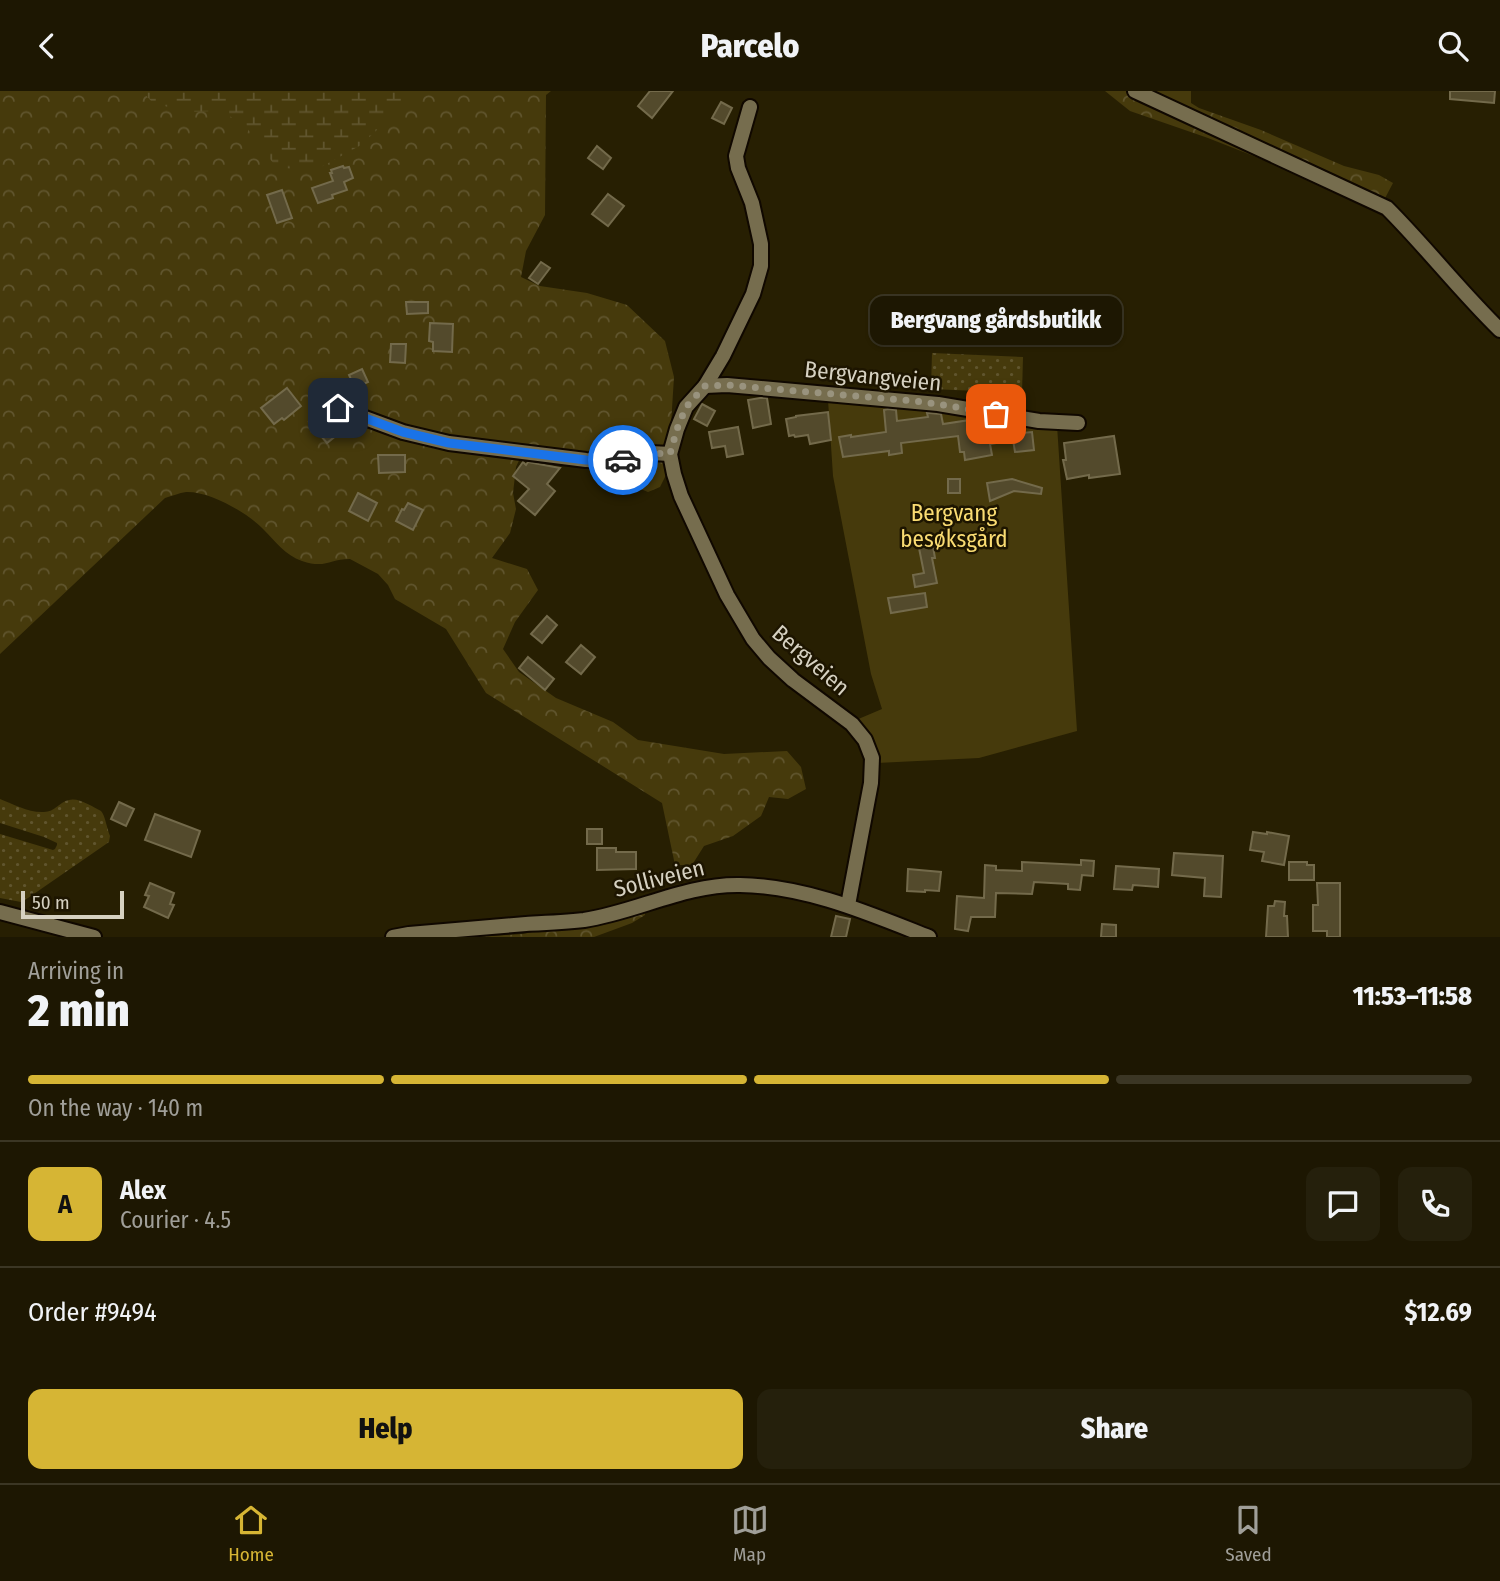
<!DOCTYPE html>
<meta charset="utf-8">
<style>
body{margin:0;font-family:"Fira Sans Condensed",sans-serif;background:#25200c;color:#f1f3f6;height:100vh;display:flex;flex-direction:column;font-size:26px;white-space:nowrap}
*{box-sizing:border-box;margin:0}
p{font-size:23px;color:#a09f99}
.icon{flex:none;width:38px;height:38px;fill:none;stroke:currentColor;stroke-width:2;stroke-linecap:round;stroke-linejoin:round}
.map{position:relative;height:846px;overflow:hidden}
.side{display:flex;flex-direction:column;background:#1d1702;flex:1}
.side>*{flex:none}
.scale{position:absolute;left:21px;bottom:18px;width:103px;box-sizing:border-box;padding-left:7px;border:4px solid #d6d1c1;border-top:0;font-size:19px;line-height:24px;white-space:nowrap;color:#d6d1c1;-webkit-text-stroke:5px #1d1500;paint-order:stroke}
.pin{position:absolute;display:grid;place-items:center;width:60px;height:60px;color:#fff;margin:-30px;border-radius:14px;box-shadow:0 4px 10px #0006}
.courier{position:absolute;display:grid;place-items:center;width:70px;height:70px;margin:-35px;border:5px solid #1a73e8;border-radius:50%;background:#fff;color:#222;box-shadow:0 2px 9px #0007}
.bubble{position:absolute;height:49px;border-radius:14px;background:#1d1702;box-shadow:0 2px 5px #0004,0 0 0 2px #3b3624;font-size:23px;font-weight:800;line-height:49px;text-align:center}
.summary em{font-style:normal;font-weight:800}
.summary div{display:flex;flex-direction:column-reverse}
.summary{display:flex;align-items:center;justify-content:space-between;height:119px;padding:0 28px}
h1{font-size:46px;font-weight:800;line-height:52px}
.bar{display:grid;grid-template-columns:repeat(4,1fr);gap:10px 7px;align-content:center;height:84px;padding:0 28px}
.bar i{height:9px;border-radius:5px;background:#3b3624}
.bar .active{background:#d6b534}
.bar p{grid-column:span 4}
.line{display:flex;align-items:center;gap:18px;padding:0 28px;border-top:2px solid #3b3624}
.line div{flex:1}
.round{display:grid;place-items:center;flex:none;width:74px;height:74px;border-radius:14px;background:#25200c}
.action{display:flex;gap:14px;margin-top:auto;padding:14px 28px}
.action a{flex:1;height:80px;border-radius:14px;background:#d6b534;color:#111;font-size:28px;font-weight:800;line-height:80px;text-align:center}
.action a+a{background:#25200c;color:#f1f3f6}
header{display:flex;justify-content:space-between;align-items:center;height:91px;padding:0 28px;background:#1d1702;font-size:32px;font-weight:800}
.dock{display:flex;justify-content:space-around;align-items:center;height:98px;border-top:2px solid #3b3624;background:#1d1702;font-size:19px;color:#a09f99}
.dock a{display:grid;justify-items:center;gap:4px}
.dock .active{color:#d6b534}
.map>svg:first-child{display:block}
.grass{fill:url(#grass-dots)}
.forest{fill:url(#forest-crowns)}
.wetland{fill:url(#wetland-marsh)}
.park{fill:#463a0c}
.building{fill:#534a2c;stroke:#736a4b;stroke-width:2}
.lines{fill:none;stroke-linecap:round;stroke-linejoin:round}
.minor-casing{stroke:#100800;stroke-width:18}
.minor{stroke:#766d4e;stroke-width:14}
.done{stroke:#99937e;stroke-width:7;stroke-dasharray:0 12.6}
.route{stroke:#1a73e8;stroke-width:9}
.labels{text-anchor:middle;stroke-width:5;stroke-linejoin:round;paint-order:stroke}
.street-label{font-size:23px;fill:#d6d1c1;stroke:#1d1500}
.park-label{font-size:23px;fill:#fadc72;stroke:#1d1500}
</style>
<header><svg class="icon" aria-label="back" viewBox="0 0 24 24"><path d="M15 5l-7 7 7 7"/></svg>Parcelo<svg class="icon" aria-label="search" viewBox="0 0 24 24"><circle cx="10" cy="10" r="6"/><path d="M15 15l6 6"/></svg></header>
<div class="map">
<svg width="1500" height="846" viewBox="0 0 1500 846">
<defs>
<pattern id="grass-dots" width="8" height="8" patternUnits="userSpaceOnUse" patternTransform="scale(1.75)"><rect width="8" height="8" fill="#463a0c"/><path d="M2 2h.1M6 6h.1" fill="none" stroke="#60552e" stroke-width="1.8" stroke-linecap="round"/></pattern>
<pattern id="forest-crowns" width="20" height="18" patternUnits="userSpaceOnUse" patternTransform="scale(1.75)"><rect width="20" height="18" fill="#463a0c"/><path d="M2 6a3 3 0 1 1 6 0M12 15a3 3 0 1 1 6 0" fill="none" stroke="#60552e"/></pattern>
<pattern id="wetland-marsh" width="20" height="14" patternUnits="userSpaceOnUse" patternTransform="scale(1.75)"><rect width="20" height="14" fill="#463a0c"/><path d="M1 5h8M5 5V1M11 12h8M15 12V8" fill="none" stroke="#60552e"/></pattern>
</defs>
<rect width="100%" height="100%" fill="#271f02"/>
<g class="grass">
<path d="M 932,262 L 1023,266 L 1022,302 L 931,298 Z"/>
<path d="M 0,708 C 13,713 29,722 44,721 C 55,721 59,711 69,709 C 78,706 93,716 101,720 C 105,724 107,738 110,745 L 109,751 L 28,807 L 21,811 L 0,807 L 0,743 L 53,759 L 55,758 L 57,754 L 57,752 L 44,746 L 0,732 Z"/>
</g>
<g class="forest">
<path d="M 0,0 L 551,0 L 546,4 L 545,124 L 526,160 L 521,186 L 540,195 L 587,202 L 627,214 L 665,250 L 674,286 L 668,380 L 660,396 L 648,401 L 574,371 L 525,356 L 516,376 L 513,402 L 516,418 L 510,442 L 492,467 L 527,478 L 538,499 L 515,531 L 503,558 L 519,581 L 556,607 L 613,631 L 638,649 L 724,663 L 787,660 L 801,676 L 806,698 L 788,708 L 769,706 L 761,725 L 733,745 L 704,755 L 692,774 L 675,774 L 662,712 L 486,602 L 446,538 L 395,508 L 388,494 L 378,483 L 350,468 C 329,468 326,478 302,470 C 285,464 276,451 264,439 C 248,422 210,400 186,401 C 179,402 172,405 165,407 L 0,563 Z"/>
<path d="M 1105,0 L 1191,0 L 1191,12 L 1199,17 L 1261,39 L 1344,75 L 1379,84 L 1393,92 L 1383,111 L 1312,88 L 1208,47 L 1130,20 Z"/>
<path d="M 625,821 C 632,825 638,824 645,822 L 645,824 L 632,832 L 594,846 L 474,846 L 523,843 Z"/>
</g>
<path class="wetland" d="M 142,0 L 403,0 L 404,4 L 398,19 L 361,54 L 314,80 L 276,76 L 244,33 L 220,20 L 184,21 L 152,11 Z"/>
<path class="park" d="M 828,309 L 1057,334 L 1077,640 L 979,667 L 877,672 L 856,629 L 882,618 L 871,583 L 833,385 Z"/>
<g class="building">
<path d="M 650,0 L 673,0 L 652,27 L 638,15 Z"/>
<path d="M 1450,0 L 1495,0 L 1494,12 L 1450,8 Z"/>
<path d="M 721,11 L 732,17 L 724,33 L 712,27 Z"/>
<path d="M 597,55 L 611,67 L 603,78 L 588,67 Z"/>
<path d="M 343,75 L 344,77 L 349,76 L 353,87 L 344,91 L 347,99 L 332,104 L 333,107 L 318,112 L 312,97 L 333,90 L 330,82 L 332,82 L 331,79 Z"/>
<path d="M 282,99 L 292,127 L 277,132 L 267,104 Z"/>
<path d="M 608,103 L 624,115 L 608,135 L 592,123 Z"/>
<path d="M 541,171 L 550,177 L 538,193 L 529,187 Z"/>
<path d="M 406,211 L 428,211 L 428,222 L 407,223 Z"/>
<path d="M 430,232 L 453,233 L 452,261 L 433,260 L 433,251 L 429,250 Z"/>
<path d="M 391,253 L 406,253 L 405,272 L 390,271 Z"/>
<path d="M 362,278 L 368,291 L 355,297 L 349,284 Z"/>
<path d="M 287,297 L 301,315 L 284,329 L 282,327 L 274,333 L 261,317 Z"/>
<path d="M 760,307 L 767,307 L 771,333 L 753,337 L 748,309 Z"/>
<path d="M 702,313 L 715,320 L 707,335 L 694,328 Z"/>
<path d="M 888,318 L 896,319 L 897,330 L 928,326 L 927,322 L 929,322 L 941,323 L 943,333 L 970,329 L 971,334 L 989,331 L 994,332 L 997,352 L 990,353 L 992,364 L 965,369 L 964,361 L 960,361 L 958,345 L 901,352 L 902,362 L 889,364 L 889,360 L 843,366 L 839,346 L 851,344 L 851,346 L 886,341 L 884,319 Z"/>
<path d="M 828,321 L 831,349 L 810,353 L 808,344 L 795,346 L 794,344 L 789,345 L 786,328 L 796,326 L 796,325 Z"/>
<path d="M 321,322 L 338,343 L 327,352 L 309,331 Z"/>
<path d="M 738,336 L 743,363 L 727,366 L 725,355 L 712,357 L 709,341 Z"/>
<path d="M 1032,341 L 1034,359 L 1015,361 L 1012,343 Z"/>
<path d="M 1114,345 L 1120,383 L 1089,387 L 1089,384 L 1067,388 L 1063,369 L 1066,369 L 1064,352 Z"/>
<path d="M 378,364 L 405,364 L 405,381 L 379,382 Z"/>
<path d="M 523,371 L 526,374 L 528,371 L 560,377 L 547,393 L 555,400 L 535,424 L 518,410 L 529,398 L 513,385 Z"/>
<rect x="948" y="388" width="12" height="14"/>
<path d="M 1012,388 L 1042,397 L 1041,403 L 1014,400 L 990,410 L 987,392 Z"/>
<path d="M 358,402 L 377,412 L 368,430 L 349,420 Z"/>
<path d="M 408,412 L 423,419 L 413,439 L 396,430 L 402,418 L 404,419 Z"/>
<path d="M 932,450 L 935,467 L 932,467 L 937,492 L 915,496 L 913,484 L 924,482 L 918,452 Z"/>
<path d="M 925,502 L 927,516 L 891,522 L 888,507 Z"/>
<path d="M 547,525 L 557,534 L 542,552 L 531,543 Z"/>
<path d="M 581,554 L 595,566 L 581,583 L 566,571 Z"/>
<path d="M 528,566 L 554,588 L 545,599 L 519,577 Z"/>
<path d="M 119,711 L 134,718 L 126,735 L 111,728 Z"/>
<path d="M 155,723 L 200,740 L 191,766 L 145,749 Z"/>
<rect x="587" y="738" width="15" height="15"/>
<path d="M 1253,741 L 1267,743 L 1267,741 L 1289,745 L 1284,774 L 1262,770 L 1264,761 L 1250,759 Z"/>
<path d="M 597,757 L 616,757 L 616,761 L 636,761 L 636,778 L 597,779 Z"/>
<path d="M 1174,762 L 1223,765 L 1221,806 L 1204,805 L 1205,787 L 1172,784 Z"/>
<path d="M 1081,769 L 1094,770 L 1093,785 L 1082,784 L 1080,799 L 1068,798 L 1068,793 L 1034,791 L 1032,803 L 996,802 L 995,826 L 971,826 L 968,840 L 955,838 L 957,805 L 984,807 L 985,774 L 996,775 L 996,779 L 1022,780 L 1022,771 L 1081,774 Z"/>
<path d="M 1289,771 L 1307,771 L 1307,774 L 1314,774 L 1314,789 L 1289,789 Z"/>
<path d="M 1116,775 L 1159,778 L 1158,796 L 1133,794 L 1132,799 L 1114,798 Z"/>
<path d="M 908,778 L 941,781 L 939,800 L 925,799 L 925,801 L 907,800 Z"/>
<path d="M 150,792 L 174,802 L 170,813 L 174,814 L 168,827 L 144,816 L 149,805 L 145,804 Z"/>
<path d="M 1317,792 L 1340,792 L 1340,846 L 1327,846 L 1327,840 L 1313,840 L 1313,814 L 1318,814 Z"/>
<path d="M 1275,810 L 1285,811 L 1284,825 L 1287,825 L 1288,846 L 1266,846 L 1268,815 L 1274,815 Z"/>
<path d="M 836,825 L 850,828 L 846,846 L 831,846 Z"/>
<path d="M 1102,833 L 1116,834 L 1116,846 L 1101,846 Z"/>
</g>
<g class="lines">
<defs>
<g id="minor">
<path d="M 1135,0 L 1387,117 C 1426,156 1460,200 1500,239"/>
<path d="M 750,16 L 736,65 L 738,77 L 752,112 L 761,153 L 761,175 L 753,203 L 723,265 L 705,295 L 686,316 L 677,338 L 670,363 L 674,383 L 681,405 L 727,504 L 753,548 L 769,567 L 793,589 L 852,633 L 865,649 L 872,667 L 871,692 L 848,814"/>
<path d="M 705,295 L 727,294 L 938,313 L 1039,330 L 1078,332"/>
<path d="M 338,317 L 403,341 L 449,352 L 586,369 L 617,370 L 651,362 L 670,363"/>
<path d="M 0,821 L 94,846"/>
<path d="M 393,846 L 409,843 C 448,840 487,836 526,833 C 545,832 565,831 584,829 C 637,821 685,793 740,794 C 806,795 868,822 929,846"/>
</g>
</defs>
<use href="#minor" class="minor-casing"/>
<use href="#minor" class="minor"/>
</g>
<g class="lines">
<path class="done" d="M 623,369 L 651,362 L 670,363 L 677,338 L 686,316 L 705,295 L 727,294 L 914,310 L 938,313 L 996,323"/>
<path class="route" d="M 338,317 L 403,341 L 449,352 L 586,369 L 617,370 L 623,369"/>
</g>
<g class="labels">
<g class="street-label">
<text transform="translate(873 285) rotate(6)" y="8">Bergvangveien</text>
<text transform="translate(811 569) rotate(41)" y="8">Bergveien</text>
<text transform="translate(659 787) rotate(-14)" y="8">Solliveien</text>
</g>
<g class="park-label">
<text x="954" y="430">Bergvang<tspan x="954" dy="26">besøksgård</tspan></text>
</g>
</g>
</svg>
<div class="scale">50 m</div>
<div class="pin" style="left:996px;top:323px;background:#ea580c"><svg class="icon" aria-label="bag" viewBox="0 0 24 24"><path d="M5 8h14l-1 12H6zM9 8a3 3 0 0 1 6 0"/></svg></div>
<div class="pin" style="left:338px;top:317px;background:#1f2937"><svg class="icon" aria-label="home" viewBox="0 0 24 24"><path d="M3 11l9-7 9 7M6 9v11h12V9"/></svg></div>
<div class="courier" style="left:623px;top:369px"><svg class="icon" aria-label="car" viewBox="0 0 24 24"><path d="M5 17H2v-5l4-1 3-4h7l3 4 3 1v5h-3M9 17h6M6 11h13"/><circle cx="7" cy="17" r="2"/><circle cx="17" cy="17" r="2"/></svg></div>
<div class="bubble" style="left:870px;top:205px;width:252px">Bergvang gårdsbutikk</div>
</div>
<section class="side">
<div class="summary"><div><h1>2 min</h1><p>Arriving in</p></div><em>11:53–11:58</em></div>
<div class="bar"><i class="active"></i><i class="active"></i><i class="active"></i><i></i><p>On the way · 140 m</p></div>
<div class="line" style="height:126px"><b class="round" style="background:#d6b534;color:#111">A</b><div><b>Alex</b><p>Courier · 4.5</p></div><a class="round"><svg class="icon" aria-label="chat" viewBox="0 0 24 24"><path d="M4 5h16v11H9l-5 4z"/></svg></a><a class="round"><svg class="icon" aria-label="phone" viewBox="0 0 24 24"><path d="M5 4h4l2 5-3 2q2 4 5 5l2-3 5 2v4C11 20 4 13 5 4z"/></svg></a></div>
<div class="line" style="height:91px"><div>Order #9494</div><b>$12.69</b></div>
<div class="action"><a>Help</a><a>Share</a></div>
</section>
<nav class="dock">
<a class="active"><svg class="icon" aria-label="home" viewBox="0 0 24 24"><path d="M3 11l9-7 9 7M6 9v11h12V9"/></svg>Home</a>
<a><svg class="icon" aria-label="map" viewBox="0 0 24 24"><path d="M3 6l6-2 6 2 6-2v14l-6 2-6-2-6 2zM9 4v14M15 6v14"/></svg>Map</a>
<a><svg class="icon" aria-label="saved" viewBox="0 0 24 24"><path d="M7 4h10v16l-5-4-5 4z"/></svg>Saved</a>
</nav>
